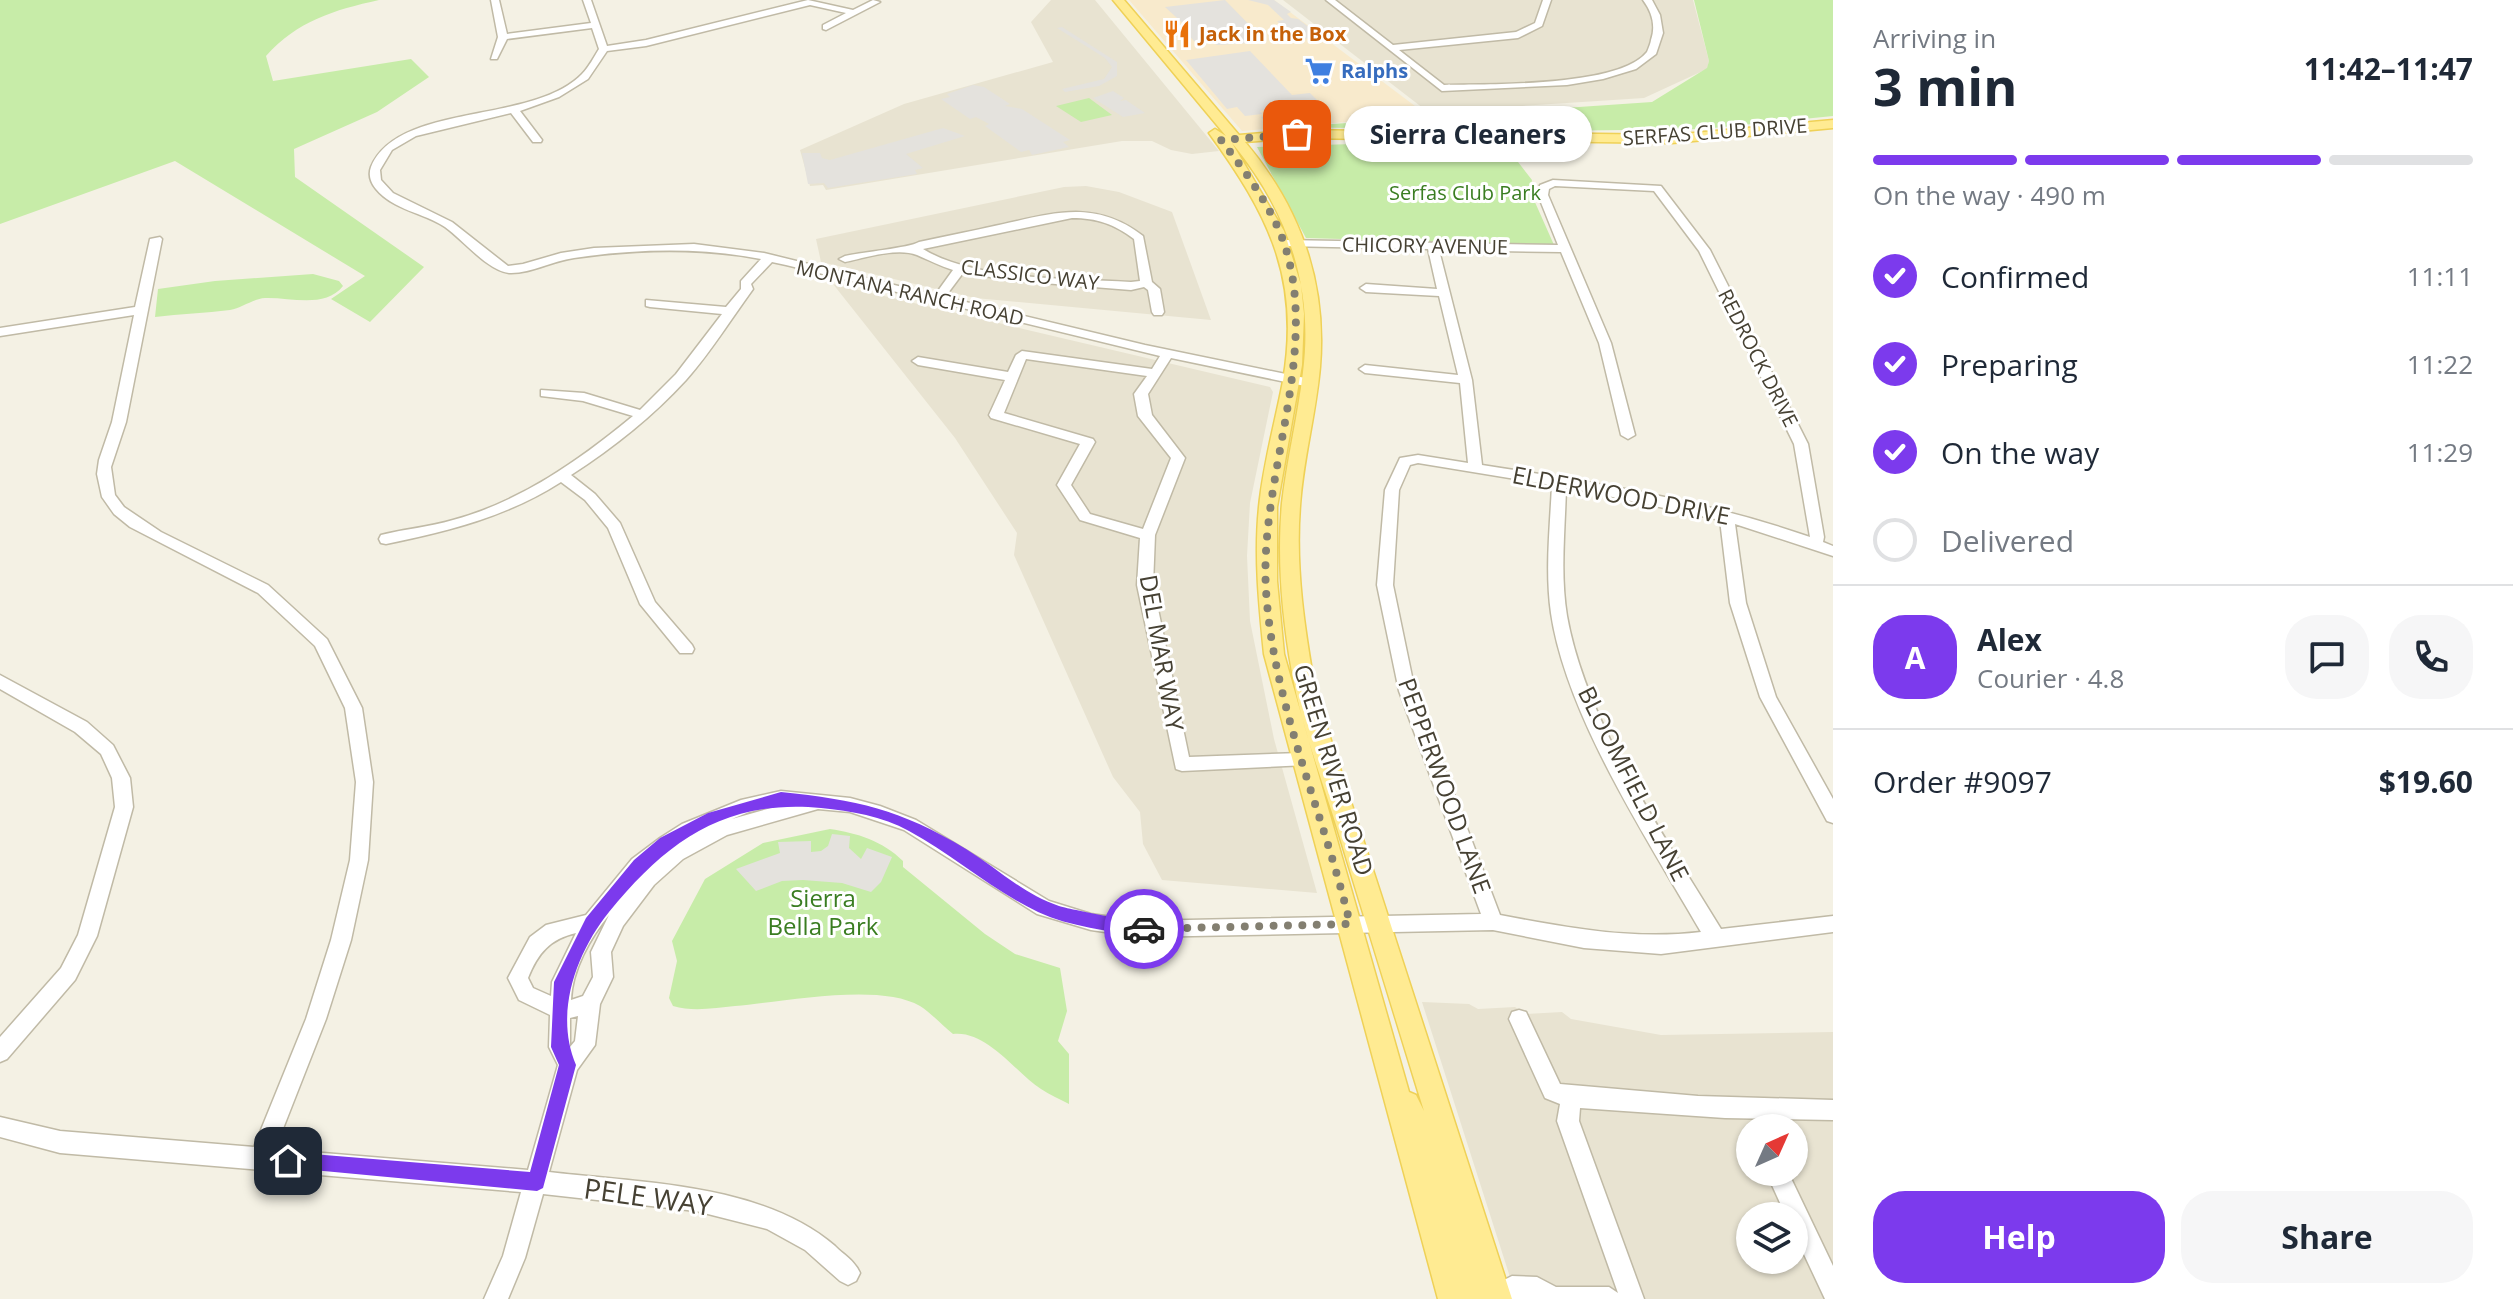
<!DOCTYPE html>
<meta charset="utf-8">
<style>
body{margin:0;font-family:"Open Sans",sans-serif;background:#f6f6f7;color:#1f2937;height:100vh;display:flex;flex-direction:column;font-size:30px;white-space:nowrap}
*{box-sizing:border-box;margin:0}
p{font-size:26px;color:#747a83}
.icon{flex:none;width:44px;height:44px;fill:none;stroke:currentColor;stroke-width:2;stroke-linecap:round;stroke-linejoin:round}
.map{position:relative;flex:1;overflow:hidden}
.sheet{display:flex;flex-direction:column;background:#fff;width:680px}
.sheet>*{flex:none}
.needle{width:52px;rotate:45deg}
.tools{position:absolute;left:1736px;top:1114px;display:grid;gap:16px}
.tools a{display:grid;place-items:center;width:72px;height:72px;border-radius:50%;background:#fff;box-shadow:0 2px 6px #0004;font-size:40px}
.pin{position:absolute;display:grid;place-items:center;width:68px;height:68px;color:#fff;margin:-34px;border-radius:16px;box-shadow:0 4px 12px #0006}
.courier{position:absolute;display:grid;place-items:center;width:80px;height:80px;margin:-40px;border:6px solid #7c3aed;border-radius:50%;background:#fff;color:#222;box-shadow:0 2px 10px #0007}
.bubble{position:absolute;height:56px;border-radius:28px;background:#fff;box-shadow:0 2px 6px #0004;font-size:26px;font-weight:700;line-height:56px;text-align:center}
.summary em{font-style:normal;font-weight:700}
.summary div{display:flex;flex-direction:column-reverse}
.summary{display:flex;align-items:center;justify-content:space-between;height:136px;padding:0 40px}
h1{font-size:52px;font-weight:700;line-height:60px}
.bar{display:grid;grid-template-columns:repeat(4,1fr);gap:12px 8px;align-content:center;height:96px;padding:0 40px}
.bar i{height:10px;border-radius:6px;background:#e0e1e3}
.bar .current{background:#7c3aed}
.bar p{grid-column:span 4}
.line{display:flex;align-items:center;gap:20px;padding:0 40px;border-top:2px solid #e0e1e3}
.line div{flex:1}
.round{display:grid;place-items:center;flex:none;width:84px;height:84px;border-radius:32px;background:#f6f6f7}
ol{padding:0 40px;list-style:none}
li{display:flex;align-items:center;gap:24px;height:88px}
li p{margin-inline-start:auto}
li .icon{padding:8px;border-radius:50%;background:#7c3aed;color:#fff;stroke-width:4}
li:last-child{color:#747a83}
li i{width:44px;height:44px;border:4px solid #e0e1e3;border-radius:50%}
.button{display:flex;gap:16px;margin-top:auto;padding:16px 40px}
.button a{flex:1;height:92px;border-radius:32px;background:#7c3aed;color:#fff;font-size:32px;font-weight:700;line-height:92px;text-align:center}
.button a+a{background:#f6f6f7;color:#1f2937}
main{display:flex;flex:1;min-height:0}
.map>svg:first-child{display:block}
.residential{fill:#e8e3d1;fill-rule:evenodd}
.commercial{fill:#f8eacc}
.green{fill:#c7eca8}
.parking{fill:#e4e2dd}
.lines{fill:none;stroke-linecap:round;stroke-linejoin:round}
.minor-casing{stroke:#c0baa6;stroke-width:3}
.major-casing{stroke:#efd157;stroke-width:3}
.minor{fill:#fff;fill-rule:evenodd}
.major{fill:#ffeb92;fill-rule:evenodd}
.route{fill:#7c3aed}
.done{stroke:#837f71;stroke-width:8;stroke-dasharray:0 14.4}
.labels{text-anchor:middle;stroke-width:6;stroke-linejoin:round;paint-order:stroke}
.far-food-label{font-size:20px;font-weight:bold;fill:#c56008;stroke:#fff;text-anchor:start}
.far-shop-label{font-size:20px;font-weight:bold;fill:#366cbe;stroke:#fff;text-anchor:start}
.far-street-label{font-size:20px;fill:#464133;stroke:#fff}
.far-park-label{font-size:20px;fill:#3a7d21;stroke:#fff}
.street-label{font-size:24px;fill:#464133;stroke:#fff}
.park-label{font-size:24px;fill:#3a7d21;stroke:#fff}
.near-street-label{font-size:28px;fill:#464133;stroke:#fff}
</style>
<main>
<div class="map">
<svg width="1833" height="1299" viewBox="0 0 1833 1299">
<rect width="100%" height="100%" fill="#f4f1e4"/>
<g class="residential">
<path d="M 1051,0 L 1095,0 L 1219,151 L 1192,154 L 1171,150 L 1152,141 L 1122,141 L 826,190 L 823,185 L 810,186 L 800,150 L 904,104 L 1053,62 L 1031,22 Z"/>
<path d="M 1283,0 L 1693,0 L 1709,61 L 1707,69 L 1644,98 L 1428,112 Z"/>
<path d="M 1086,186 L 1119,192 L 1172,212 L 1211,320 L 975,298 L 821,262 L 816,239 L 1064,187 Z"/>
<path d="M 833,284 L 1270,387 L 1273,392 L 1250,503 L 1247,556 L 1250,621 L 1274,739 L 1317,893 L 1162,880 L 1143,844 L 1140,812 L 1113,777 L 1014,555 L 1017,533 L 955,438 Z"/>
<path d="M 1422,1002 L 1469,1004 L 1478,1009 L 1515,1007 L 1526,1014 L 1562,1012 L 1571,1019 L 1661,1035 L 1833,1032 L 1833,1299 L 1517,1299 ZM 1750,1128 L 1794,1128 L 1794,1172 L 1750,1172 ZM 1750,1216 L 1794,1216 L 1794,1260 L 1750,1260 Z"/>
</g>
<path class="commercial" d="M 1129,0 L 1274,0 L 1427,115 L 1242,131 Z"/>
<g class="green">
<path d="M 0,0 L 379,0 C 334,10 297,21 266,56 L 273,81 L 411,59 L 429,77 L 377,112 L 294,149 L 295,177 L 424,267 L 370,322 L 331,299 L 365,276 L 175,161 L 0,224 Z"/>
<path d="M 1694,0 L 1833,0 L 1833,116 L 1703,129 L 1545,131 L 1289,127 L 1652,102 L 1707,68 L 1709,61 Z"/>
<path d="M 1089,98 L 1112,115 L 1081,122 L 1056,106 Z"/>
<path d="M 1354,144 L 1504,144 L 1532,180 L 1530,191 L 1554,245 L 1306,238 L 1257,147 Z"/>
<path d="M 313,274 L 339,281 L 343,286 C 325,309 290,297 265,298 C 252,299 242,308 230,310 C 206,313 180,314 155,317 L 158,289 L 215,281 Z"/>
<path d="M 830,829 C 857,833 883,841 903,861 L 903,867 L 985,934 L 1015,954 L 1060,968 L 1067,1011 L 1058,1041 L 1069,1054 L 1069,1104 C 1060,1099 1050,1095 1041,1089 C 1016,1073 987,1030 953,1034 C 942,1025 931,1013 920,1006 C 880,982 782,1002 735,1006 C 715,1008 693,1012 673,1006 L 669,998 L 677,961 L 672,941 L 705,879 L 763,843 Z"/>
</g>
<g class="parking">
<path d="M 1225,0 L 1266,42 L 1217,45 L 1209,40 L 1194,41 L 1182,28 L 1187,27 L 1165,7 Z"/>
<path d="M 1248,0 L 1274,0 L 1291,12 L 1287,14 L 1291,18 L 1298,19 L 1325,39 L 1294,38 L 1277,21 L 1284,20 L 1268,5 Z"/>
<path d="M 1062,27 L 1117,62 L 1117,76 L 1099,86 L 1065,92 L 1062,89 L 1104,79 L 1112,67 L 1105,58 L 1057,28 Z"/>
<path d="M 1250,51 L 1292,95 L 1310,93 L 1321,104 L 1315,105 L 1317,109 L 1280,113 L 1293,125 L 1268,125 L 1261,117 L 1268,116 L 1263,110 L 1260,111 L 1262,114 L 1245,116 L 1237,107 L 1227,109 L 1186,60 Z"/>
<path d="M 973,85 L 984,87 L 1010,104 L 1005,106 L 1022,109 L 1070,140 L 1063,142 L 1069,147 L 1032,155 L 1029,150 L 1021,152 L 985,126 L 989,124 L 976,117 L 970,119 L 941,99 L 950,97 L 947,94 Z"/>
<path d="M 1113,91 L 1124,98 L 1120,101 L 1126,100 L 1145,113 L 1123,117 L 1093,98 Z"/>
<path d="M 943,128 L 965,136 L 906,154 L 923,168 L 915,170 L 917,174 L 828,188 L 824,183 L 808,184 L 802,153 L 820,153 L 822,158 L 830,160 Z"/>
<path d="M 832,834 L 850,836 L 849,848 L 861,859 L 867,848 L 892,857 L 881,882 L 871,892 L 842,883 L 803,880 L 782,881 L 756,891 L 736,869 L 780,853 L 778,842 L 811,841 L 811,852 L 821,851 L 828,846 Z"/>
</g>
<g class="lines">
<defs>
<g id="minor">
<path d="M 491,0 L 499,0 L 507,34 L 591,23 L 583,0 L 591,0 L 607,46 L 646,40 L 808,0 L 853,10 L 873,0 L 880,2 L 826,30 L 823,29 L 823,25 L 846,13 L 810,5 L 646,46 L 607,51 L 588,79 L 559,97 L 520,111 L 542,140 L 541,142 L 533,142 L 511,113 L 416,136 L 392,150 L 380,170 L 381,180 L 393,193 L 452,222 L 508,266 L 523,264 L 561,253 L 594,248 L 694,244 L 764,253 L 935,295 L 953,270 C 940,266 929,260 917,255 C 897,247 865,258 845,262 L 839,259 L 845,256 C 862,252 909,248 919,242 C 946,236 973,231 999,225 C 1054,213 1095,199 1143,236 L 1152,282 L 1160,289 L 1164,312 L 1162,315 L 1154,315 L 1152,312 L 1148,290 L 1144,287 L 1131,290 L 1018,281 L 963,273 L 945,297 L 1145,345 L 1310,379 L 1310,385 L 1305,386 L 1171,358 L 1148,394 L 1152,415 L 1185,458 L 1155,535 L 1153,585 L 1189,757 L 1301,753 L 1307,755 L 1310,760 L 1307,765 L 1182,771 L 1176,769 L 1137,585 L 1140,538 L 1080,520 L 1057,485 L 1080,444 L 991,418 L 989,415 L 1005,380 L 918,365 L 912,361 L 918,357 L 1008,372 L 1016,355 L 1022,351 L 1152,369 L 1160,356 L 786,265 L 772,262 L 751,284 L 753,289 C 731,319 711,352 686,380 C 652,417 613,448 571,475 L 595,494 L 620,523 L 655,602 L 692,645 L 694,649 L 692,653 L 680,653 L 640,604 L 608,528 L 585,500 L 561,482 C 506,517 449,531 386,544 L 381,543 L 379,539 L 381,535 C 405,529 429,527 453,520 C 520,502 580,460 633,416 L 583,401 L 541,396 L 541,390 L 584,393 L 640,410 L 676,374 L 722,314 L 650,307 L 646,306 L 646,300 L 726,307 L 741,289 L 741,281 L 761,259 C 699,247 636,249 574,258 C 552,261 530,274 509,273 C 488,271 462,239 445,227 C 424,213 393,210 376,189 C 371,183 368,175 371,167 C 398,102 532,125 582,74 C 589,67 594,57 599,49 L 592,28 L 507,39 L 497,59 L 491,59 L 498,37 ZM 1072,218 C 1097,218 1114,224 1134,239 L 1140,281 L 1131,282 C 1070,278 975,281 923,249 ZM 1026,359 L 1147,376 L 1134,394 L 1138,416 L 1171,458 L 1143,529 L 1090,514 L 1071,485 L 1095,442 L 1093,439 L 1004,413 Z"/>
<path d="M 1326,0 L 1335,0 L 1393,45 L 1516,32 L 1535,23 L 1543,0 L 1551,0 L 1542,26 L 1518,38 L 1399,50 L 1444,85 C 1488,84 1620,87 1647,52 C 1648,50 1651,42 1651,40 C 1656,26 1652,12 1643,0 L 1652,0 L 1660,15 L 1663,33 L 1656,54 L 1636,69 L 1603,79 L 1567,85 L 1442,91 Z"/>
<path d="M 1553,180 L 1661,186 L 1710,250 L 1808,444 L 1824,537 L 1823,542 L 1833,546 L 1833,556 L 1735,524 L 1746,603 L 1776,697 L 1833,799 L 1833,823 L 1827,821 L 1760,697 L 1730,603 L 1720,520 L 1566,487 C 1565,530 1560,574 1567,616 C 1586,723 1665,837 1721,929 L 1833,916 L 1833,932 L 1661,954 L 1584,948 L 1493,930 L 1140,937 L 1091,930 L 1037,914 L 904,830 L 850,812 L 818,809 L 727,835 L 683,859 L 654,885 L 623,926 L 611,952 L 613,977 L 600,1004 L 595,1045 L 577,1070 L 549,1172 C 641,1183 762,1183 835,1246 C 844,1255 855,1261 860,1273 L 856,1281 L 848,1285 L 840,1281 L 805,1250 L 767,1229 L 696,1211 L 543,1194 L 525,1258 L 508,1299 L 484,1299 L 503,1256 L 521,1192 L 60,1153 L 0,1137 L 0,1117 L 60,1131 L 254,1147 L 306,1019 L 331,940 L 350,860 L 356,782 L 345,708 L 315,646 L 258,593 L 130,527 L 114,514 L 102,497 L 97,474 L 99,460 L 112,422 L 134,315 L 0,336 L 0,328 L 135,307 L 150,239 L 160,237 L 162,239 L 126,422 L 111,467 L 115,495 L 124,507 L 161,532 L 268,585 L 327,639 L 362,708 L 373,782 L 368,860 L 351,940 L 326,1019 L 275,1149 L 528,1170 L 558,1065 L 549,1047 L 550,1015 L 519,1000 L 508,978 L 530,937 L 546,925 L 586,915 L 632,859 L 660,838 L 682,824 L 741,800 L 781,791 L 850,798 L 880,806 L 916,820 L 1049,901 L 1091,914 L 1140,921 L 1481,914 L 1399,691 L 1377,585 L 1385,490 L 1400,458 L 1418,455 L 1468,463 L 1460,383 L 1365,373 L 1359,369 L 1365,365 L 1458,375 L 1439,296 L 1366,292 L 1360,288 L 1366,284 L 1437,289 L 1428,249 L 1284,246 L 1278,243 L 1284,240 L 1558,245 L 1538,195 L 1540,185 ZM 1555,186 L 1654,191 L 1699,251 L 1794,444 L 1810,537 C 1704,500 1593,482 1482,465 L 1472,380 L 1439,250 L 1561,252 L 1599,343 L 1621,435 L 1628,439 L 1635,435 L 1611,343 L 1548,195 L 1549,189 ZM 1418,463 L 1552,485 C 1550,528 1545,571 1551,613 C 1566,716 1649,842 1701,932 C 1632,940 1568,928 1500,915 L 1415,691 L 1393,585 L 1399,490 L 1410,465 ZM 781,805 L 782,805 L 732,819 L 749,812 ZM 609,915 L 591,952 L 593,977 L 583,996 L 571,1000 C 572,970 590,938 609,915 ZM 576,933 L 552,982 L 551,996 L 533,988 L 528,978 C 538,953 550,939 576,933 ZM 578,1016 L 575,1041 L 570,1047 L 570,1018 Z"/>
<path d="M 0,675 L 87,722 L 113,745 L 130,778 L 133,807 L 97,936 L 75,980 L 7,1059 L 0,1062 L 0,1037 L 61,968 L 78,935 L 115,807 L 112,778 L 101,754 L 75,732 L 0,689 Z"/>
<path d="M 1519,1010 L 1526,1012 L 1560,1084 L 1698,1096 L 1833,1100 L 1833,1120 L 1725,1118 L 1580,1108 L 1579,1121 L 1644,1299 L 1491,1299 L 1504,1280 L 1512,1276 L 1537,1277 L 1556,1287 L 1609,1287 L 1618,1293 L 1557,1121 L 1560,1104 L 1545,1098 L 1509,1019 L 1512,1012 Z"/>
<path d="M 1766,1172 L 1788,1172 L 1833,1266 L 1833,1299 L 1825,1299 L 1794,1233 L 1794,1216 L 1786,1216 Z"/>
</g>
<path id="major" d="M 1113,0 L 1124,0 L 1239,135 L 1297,130 L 1672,135 L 1833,120 L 1833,128 L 1672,143 L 1297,138 L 1245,142 C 1300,207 1327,282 1320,367 C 1316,414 1303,459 1300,506 C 1295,569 1305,632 1316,694 L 1512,1299 L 1438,1299 L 1264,654 C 1259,605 1254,556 1259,507 C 1263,465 1275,423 1283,381 C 1301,278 1268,214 1209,133 L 1215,129 L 1226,136 ZM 1232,143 C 1287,209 1314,286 1303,372 C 1298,416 1287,459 1282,503 C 1277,560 1282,616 1292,672 C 1301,725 1321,777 1337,828 C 1366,923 1395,1017 1424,1111 L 1416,1095 L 1409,1092 L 1284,654 L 1277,581 L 1277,507 L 1302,365 L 1304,314 L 1301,285 L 1284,231 Z"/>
</defs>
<use href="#minor" class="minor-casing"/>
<use href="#major" class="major-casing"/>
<use href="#minor" class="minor"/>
<use href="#major" class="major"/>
</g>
<path class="route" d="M 781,792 C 857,800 900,809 966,849 C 997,868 1023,894 1059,906 C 1075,911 1148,922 1152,929 L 1144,936 C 1108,931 1071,927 1038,912 C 992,890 953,855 909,831 C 882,816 851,811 821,808 C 725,799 667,841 609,912 C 576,953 554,1014 576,1065 L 543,1188 L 537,1191 L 281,1167 L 281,1155 L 288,1152 L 530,1172 L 559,1065 L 551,1047 L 554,982 L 586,918 L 634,860 L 660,838 L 708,813 Z"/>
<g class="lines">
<path class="done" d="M 1144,929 L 1350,924 C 1324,813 1273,706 1266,590 C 1259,475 1321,354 1284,243 C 1271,206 1245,171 1221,140 L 1297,134"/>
</g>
<defs>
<symbol id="restaurant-bare" viewBox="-9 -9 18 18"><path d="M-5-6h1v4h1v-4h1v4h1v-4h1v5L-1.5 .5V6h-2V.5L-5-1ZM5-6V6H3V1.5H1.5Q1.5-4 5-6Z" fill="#e8710a" stroke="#fff" stroke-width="2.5" paint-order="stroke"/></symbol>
<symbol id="supermarket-bare" viewBox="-9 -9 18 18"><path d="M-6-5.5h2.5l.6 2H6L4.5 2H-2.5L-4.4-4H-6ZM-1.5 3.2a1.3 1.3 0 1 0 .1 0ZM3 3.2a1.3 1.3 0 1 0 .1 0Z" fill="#3f7fe0" stroke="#fff" stroke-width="2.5" paint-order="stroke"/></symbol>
</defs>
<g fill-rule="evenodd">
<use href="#restaurant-bare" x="1157" y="14" width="40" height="40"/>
<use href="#supermarket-bare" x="1299" y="51" width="40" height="40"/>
</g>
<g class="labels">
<g class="far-food-label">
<text x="1199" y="41">Jack in the Box</text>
</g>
<g class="far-shop-label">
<text x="1341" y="78">Ralphs</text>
</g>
<g class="far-street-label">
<text transform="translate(1715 132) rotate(-4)" y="7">SERFAS CLUB DRIVE</text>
<text transform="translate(1425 246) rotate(1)" y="7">CHICORY AVENUE</text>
<text transform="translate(1030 275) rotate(7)" y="7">CLASSICO WAY</text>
<text transform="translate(910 293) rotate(13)" y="7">MONTANA RANCH ROAD</text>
<text transform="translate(1758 358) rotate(63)" y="7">REDROCK DRIVE</text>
</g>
<g class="far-park-label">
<text x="1465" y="200">Serfas Club Park</text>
</g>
<g class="street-label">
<text transform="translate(1621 496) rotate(11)" y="8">ELDERWOOD DRIVE</text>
<text transform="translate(1161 653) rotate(80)" y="8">DEL MAR WAY</text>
<text transform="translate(1333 770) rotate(73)" y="8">GREEN RIVER ROAD</text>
<text transform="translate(1633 784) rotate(63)" y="8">BLOOMFIELD LANE</text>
<text transform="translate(1444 786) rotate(70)" y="8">PEPPERWOOD LANE</text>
</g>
<g class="park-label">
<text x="823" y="907">Sierra<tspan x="823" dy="28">Bella Park</tspan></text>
</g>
<g class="near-street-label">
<text transform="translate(648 1197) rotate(8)" y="10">PELE WAY</text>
</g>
</g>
</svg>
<div class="tools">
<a><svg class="needle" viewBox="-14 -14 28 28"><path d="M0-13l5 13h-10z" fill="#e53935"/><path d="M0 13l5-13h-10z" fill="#747a83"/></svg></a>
<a><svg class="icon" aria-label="layers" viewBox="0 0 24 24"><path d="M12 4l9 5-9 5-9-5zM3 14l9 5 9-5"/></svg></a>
</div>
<div class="pin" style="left:1297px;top:134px;background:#ea580c"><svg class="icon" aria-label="bag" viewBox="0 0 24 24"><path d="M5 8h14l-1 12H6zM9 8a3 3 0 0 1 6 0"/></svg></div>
<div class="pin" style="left:288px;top:1161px;background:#1f2937"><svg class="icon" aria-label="home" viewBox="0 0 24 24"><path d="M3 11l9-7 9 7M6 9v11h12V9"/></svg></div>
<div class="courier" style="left:1144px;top:929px"><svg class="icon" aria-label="car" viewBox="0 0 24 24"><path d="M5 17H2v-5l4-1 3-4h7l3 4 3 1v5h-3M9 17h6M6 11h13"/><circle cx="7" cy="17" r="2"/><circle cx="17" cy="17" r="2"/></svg></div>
<div class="bubble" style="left:1344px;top:106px;width:248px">Sierra Cleaners</div>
</div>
<section class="sheet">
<div class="summary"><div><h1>3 min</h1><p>Arriving in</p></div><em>11:42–11:47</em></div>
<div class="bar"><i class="current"></i><i class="current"></i><i class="current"></i><i></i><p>On the way · 490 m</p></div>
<ol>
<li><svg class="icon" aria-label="check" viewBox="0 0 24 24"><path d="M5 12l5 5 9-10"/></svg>Confirmed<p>11:11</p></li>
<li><svg class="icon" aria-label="check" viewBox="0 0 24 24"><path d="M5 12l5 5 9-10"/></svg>Preparing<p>11:22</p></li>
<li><svg class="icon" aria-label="check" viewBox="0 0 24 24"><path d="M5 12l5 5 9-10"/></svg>On the way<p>11:29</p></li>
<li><i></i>Delivered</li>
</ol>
<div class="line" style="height:144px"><b class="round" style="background:#7c3aed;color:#fff">A</b><div><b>Alex</b><p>Courier · 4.8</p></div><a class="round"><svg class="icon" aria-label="chat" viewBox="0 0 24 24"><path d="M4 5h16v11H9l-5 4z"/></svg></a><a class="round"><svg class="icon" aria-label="phone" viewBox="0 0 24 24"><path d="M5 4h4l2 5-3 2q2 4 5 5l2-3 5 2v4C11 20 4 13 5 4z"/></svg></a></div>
<div class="line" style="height:104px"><div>Order #9097</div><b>$19.60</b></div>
<div class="button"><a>Help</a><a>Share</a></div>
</section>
</main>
